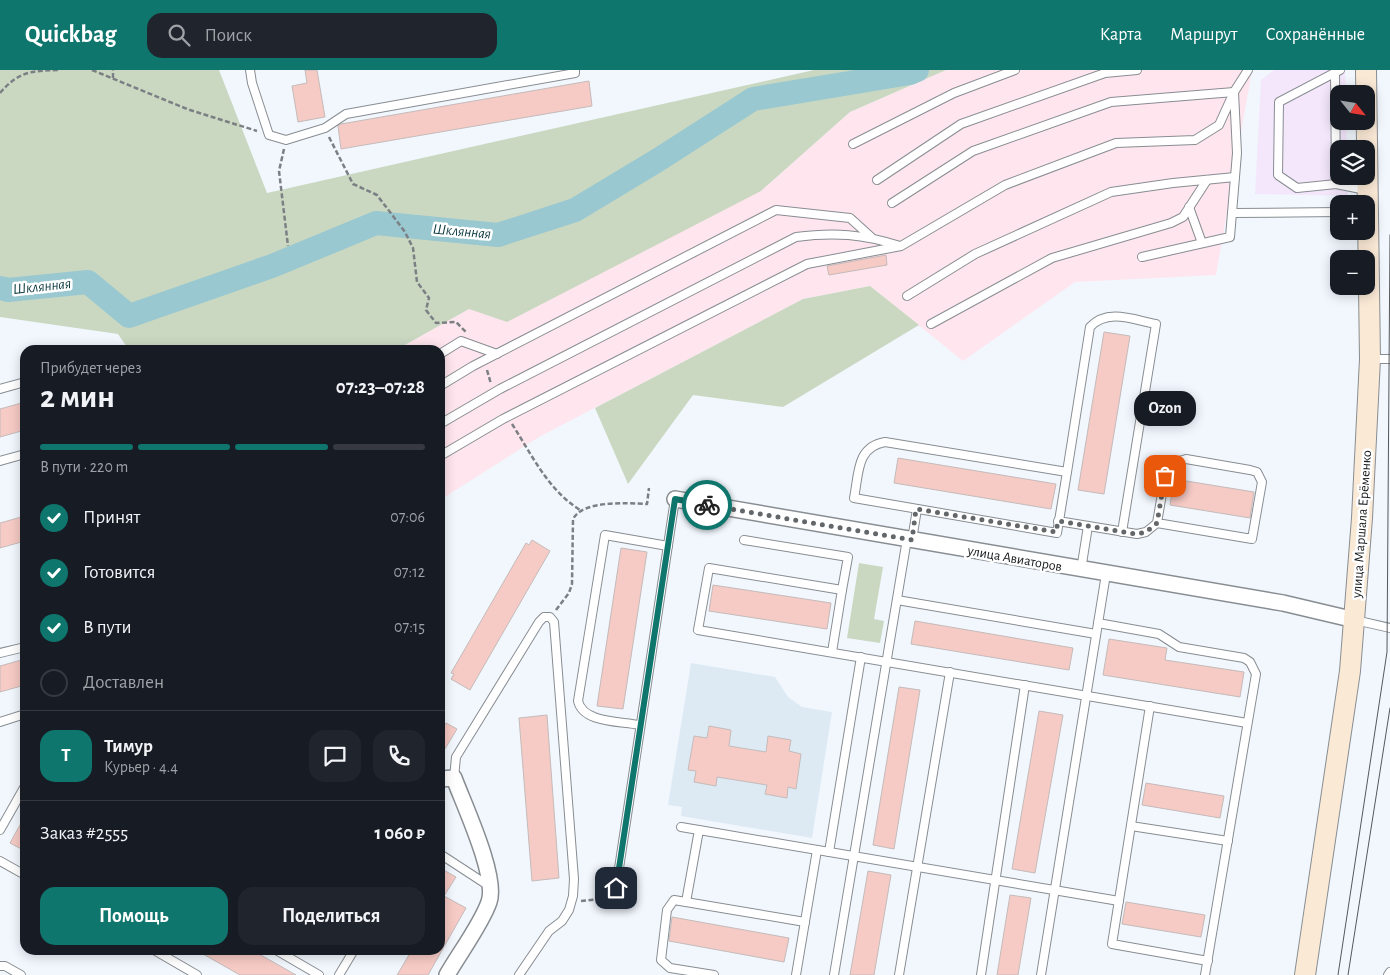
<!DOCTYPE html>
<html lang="ru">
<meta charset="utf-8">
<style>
body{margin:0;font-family:"Alegreya Sans",sans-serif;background:#20242c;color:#f1f3f6;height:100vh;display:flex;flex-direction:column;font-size:19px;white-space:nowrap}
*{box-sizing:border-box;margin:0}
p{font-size:16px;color:#9ea1a6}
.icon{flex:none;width:28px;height:28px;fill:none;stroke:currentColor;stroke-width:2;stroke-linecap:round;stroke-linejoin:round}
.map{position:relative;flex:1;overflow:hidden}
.details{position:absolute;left:20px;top:275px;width:425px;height:610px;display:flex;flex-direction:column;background:#171b24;border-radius:15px;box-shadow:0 2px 12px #0003}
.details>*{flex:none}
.needle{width:32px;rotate:120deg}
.tools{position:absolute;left:1330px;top:15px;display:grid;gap:10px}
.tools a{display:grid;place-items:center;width:45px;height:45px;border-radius:10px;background:#171b24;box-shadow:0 2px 12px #0003;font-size:25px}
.pin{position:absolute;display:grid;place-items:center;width:42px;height:42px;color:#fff;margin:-21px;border-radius:10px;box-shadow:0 2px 8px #0006}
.courier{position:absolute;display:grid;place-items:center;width:50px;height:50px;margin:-25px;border:4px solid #0f766e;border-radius:50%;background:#fff;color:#222;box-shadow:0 1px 6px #0007}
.bubble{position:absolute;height:35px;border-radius:15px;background:#171b24;box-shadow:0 2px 12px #0003;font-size:16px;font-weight:700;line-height:35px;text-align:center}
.head em{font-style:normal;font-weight:700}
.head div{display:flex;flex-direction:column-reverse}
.head{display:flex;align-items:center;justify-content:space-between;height:85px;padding:0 20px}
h1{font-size:32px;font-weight:700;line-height:38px}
.bar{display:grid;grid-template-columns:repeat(4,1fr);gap:8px 5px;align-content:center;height:60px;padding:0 20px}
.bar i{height:6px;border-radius:4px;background:#363941}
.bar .current{background:#0f766e}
.bar p{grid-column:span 4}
.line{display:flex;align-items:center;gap:12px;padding:0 20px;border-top:1px solid #363941}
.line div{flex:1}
.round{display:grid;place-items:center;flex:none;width:52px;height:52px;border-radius:15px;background:#20242c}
ol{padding:0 20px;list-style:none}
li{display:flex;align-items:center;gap:15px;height:55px}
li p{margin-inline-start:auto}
li .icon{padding:5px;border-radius:50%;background:#0f766e;color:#fff;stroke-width:4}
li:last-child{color:#9ea1a6}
li i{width:28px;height:28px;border:2px solid #363941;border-radius:50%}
.button{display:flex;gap:10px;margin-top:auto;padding:10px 20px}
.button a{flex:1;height:58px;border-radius:15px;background:#0f766e;color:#fff;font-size:20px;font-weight:700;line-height:58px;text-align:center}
.button a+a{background:#20242c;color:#f1f3f6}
header{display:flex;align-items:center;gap:30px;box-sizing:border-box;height:70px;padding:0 25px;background:#0f766e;color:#fff}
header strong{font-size:24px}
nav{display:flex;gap:28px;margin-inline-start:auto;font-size:18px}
.search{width:350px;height:45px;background:#20242c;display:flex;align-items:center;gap:12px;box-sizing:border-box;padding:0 18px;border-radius:15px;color:#9ea1a6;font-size:19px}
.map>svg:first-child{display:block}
.commercial{fill:#f4e7fc}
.industrial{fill:#ffe5ed}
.built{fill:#ddeaf4}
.green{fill:#cad8c2}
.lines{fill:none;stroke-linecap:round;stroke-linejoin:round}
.river{stroke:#99c8d0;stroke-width:24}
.building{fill:#f6cac5;stroke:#c4bbba}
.lane-casing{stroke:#888d92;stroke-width:10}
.street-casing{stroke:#888d92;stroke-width:18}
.secondary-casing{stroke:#888d92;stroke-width:22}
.path{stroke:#7c8084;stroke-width:2.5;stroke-dasharray:5 2.5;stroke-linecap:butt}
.lane{stroke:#fff;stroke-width:8}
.street{stroke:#fff;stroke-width:15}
.secondary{stroke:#fae9d5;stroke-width:20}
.tram{stroke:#55585b;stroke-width:1}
.done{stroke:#63676a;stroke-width:5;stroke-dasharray:0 9}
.route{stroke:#0f766e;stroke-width:6}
.labels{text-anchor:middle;stroke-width:5;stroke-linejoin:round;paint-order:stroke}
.street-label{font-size:14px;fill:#17191b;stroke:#fff}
.water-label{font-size:15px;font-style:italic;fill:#06353b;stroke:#fff}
</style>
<header>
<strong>Quickbag</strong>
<div class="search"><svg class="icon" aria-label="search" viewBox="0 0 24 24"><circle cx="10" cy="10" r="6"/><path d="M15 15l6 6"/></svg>Поиск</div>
<nav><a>Карта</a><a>Маршрут</a><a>Сохранённые</a></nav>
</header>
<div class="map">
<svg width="1390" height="905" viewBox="0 0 1390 905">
<rect width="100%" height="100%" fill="#f1f7fd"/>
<path class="commercial" d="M 1274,0 L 1345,0 L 1346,24 L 1339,24 L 1339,51 L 1346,51 L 1347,79 L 1339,79 L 1339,106 L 1348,106 L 1348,126 L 1255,124 L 1261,10 Z"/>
<path class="industrial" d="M 946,0 L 1252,0 L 1216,205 L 1075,212 L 963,291 L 870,216 L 803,229 L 539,367 L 440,430 L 440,280 L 396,280 L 469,239 L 761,121 L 850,42 Z"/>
<path class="built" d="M 691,593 L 775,607 L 788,627 L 802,637 L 832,642 L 812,768 L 681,746 L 682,737 L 668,735 Z"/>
<g class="green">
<path d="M 0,0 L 219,0 L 267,123 L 814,0 L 946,0 L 850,42 L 761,121 L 507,252 L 469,239 L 396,280 L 129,280 L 118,264 L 0,247 Z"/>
<path d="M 870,216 L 919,255 L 783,337 L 693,325 L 628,414 L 595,338 L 803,229 Z"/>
<path d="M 859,493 L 883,497 L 874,549 L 884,551 L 880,573 L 847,568 Z"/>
</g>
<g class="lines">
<path class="river" d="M 0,218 L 8,220 L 88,212 L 129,246 L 272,196 L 376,153 L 498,165 L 575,140 L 658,90 L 753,29 L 910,3 L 917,0"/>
</g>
<g class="building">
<path d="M 305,0 L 317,0 L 325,47 L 298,52 L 292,16 L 307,13 Z"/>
<path d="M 589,11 L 592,36 L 341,79 L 338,56 L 341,54 Z"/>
<path d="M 886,185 L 887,195 L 829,205 L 827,196 Z"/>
<path d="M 1104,262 L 1130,266 L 1104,424 L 1078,420 Z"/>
<path d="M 25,332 L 25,360 L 0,367 L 0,339 Z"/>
<path d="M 898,388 L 1056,414 L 1051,439 L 894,413 Z"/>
<path d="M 1174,409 L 1254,422 L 1250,448 L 1170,435 Z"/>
<path d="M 25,446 L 25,471 L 0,478 L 0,453 Z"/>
<path d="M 532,470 L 550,481 L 470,620 L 451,609 L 454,604 L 451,603 L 526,473 L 529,475 Z"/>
<path d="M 621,478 L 647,482 L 623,639 L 597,636 Z"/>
<path d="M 713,515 L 831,533 L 827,559 L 709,541 Z"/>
<path d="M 915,551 L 1073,578 L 1069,600 L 911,574 Z"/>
<path d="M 1109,569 L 1167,578 L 1165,590 L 1244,602 L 1240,627 L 1103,605 Z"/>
<path d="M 25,589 L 25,615 L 0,622 L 0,596 Z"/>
<path d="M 899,617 L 920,620 L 894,779 L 873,775 Z"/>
<path d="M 1039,641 L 1063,645 L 1035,803 L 1012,799 Z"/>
<path d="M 547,645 L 559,808 L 532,811 L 519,648 Z"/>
<path d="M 446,653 L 457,659 L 440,687 L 440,663 Z"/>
<path d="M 709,656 L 731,660 L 729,676 L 766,682 L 768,666 L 791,670 L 789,681 L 801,684 L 796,719 L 788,717 L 787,728 L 765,724 L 767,715 L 717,707 L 716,716 L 694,712 L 696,701 L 688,700 L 694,666 L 707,668 Z"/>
<path d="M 1146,713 L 1224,726 L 1220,748 L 1142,735 Z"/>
<path d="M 25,746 L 25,781 L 10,773 Z"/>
<path d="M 440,798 L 456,807 L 444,826 L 466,838 L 428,905 L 397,905 L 412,880 L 440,880 Z"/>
<path d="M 868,801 L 891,805 L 874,905 L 850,905 Z"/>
<path d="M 1010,825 L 1031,828 L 1018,905 L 997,905 Z"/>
<path d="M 1126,832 L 1205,845 L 1201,867 L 1122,854 Z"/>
<path d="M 672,847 L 789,868 L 784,892 L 669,871 Z"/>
<path d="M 196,880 L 252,880 L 296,905 L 240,905 Z"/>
</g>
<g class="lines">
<defs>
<g id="lane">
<path d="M 250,0 L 252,13 L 269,65 L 286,70 L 325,58 L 346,44 L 575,3 L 575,0"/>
<path d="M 1340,0 L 1279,32 L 1278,105 L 1297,118 L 1336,114 L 1366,120"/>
<path d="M 1335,3 L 1336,114"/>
<path d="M 853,74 L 954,23 L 1015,0"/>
<path d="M 877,110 L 961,54 L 1105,3 L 1137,0"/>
<path d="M 892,133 L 973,81 L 1111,32 L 1234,22 L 1237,83 L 1230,167 L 1142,187"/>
<path d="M 1189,137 L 1202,173"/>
<path d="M 1232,143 L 1339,142"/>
<path d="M 907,226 L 975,184 L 1111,122 L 1173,113 L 1235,107"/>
<path d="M 931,254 L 1052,188 L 1171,153 L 1183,147 L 1207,110"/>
<path d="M 440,284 L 461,271 L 497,284"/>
<path d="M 1370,289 L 1390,289"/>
<path d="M 440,316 L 473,296 L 776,140 L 850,148 L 871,167"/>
<path d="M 0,319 L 25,312"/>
<path d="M 440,354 L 500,319 L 796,167 C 834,162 863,164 900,176"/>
<path d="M 885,372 L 1067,402 L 1057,463 L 854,428 C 859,404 856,377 885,372 Z"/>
<path d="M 440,386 L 503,349 L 807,194 L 901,176 L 1005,115 L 1116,73 L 1195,70 L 1219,55 L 1234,22 L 1248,0"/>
<path d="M 0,391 L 25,384"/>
<path d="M 1067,402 L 1090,257 C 1108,238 1134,250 1156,254 L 1122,462"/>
<path d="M 1058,451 L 1137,464 L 1146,462 L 1157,453 L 1252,469 L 1262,412 L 1257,402 L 1250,400 L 1186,389 L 1176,392 L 1168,398 L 1165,406 L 1157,453"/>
<path d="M 744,470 L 848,487 L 842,520"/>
<path d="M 912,470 L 917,439"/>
<path d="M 1081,500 L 1088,456"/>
<path d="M 897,530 L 1096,564"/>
<path d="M 1355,550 L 1390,558"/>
<path d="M 1098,553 L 1159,564 L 1179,577 L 1244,588 L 1250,592 L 1256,604 L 1205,905"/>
<path d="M 832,582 L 842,520 L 709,498 L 698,560 C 881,591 1064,622 1247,653"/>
<path d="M 0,583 L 25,577"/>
<path d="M 1150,636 L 1112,874 L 1208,891"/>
<path d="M 0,652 L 25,644"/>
<path d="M 639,655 C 620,651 583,653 578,631 L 605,465 L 668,476"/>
<path d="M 454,708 L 456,687 L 539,552 L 544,547 L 550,547 L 554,552 L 574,809 L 573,826 L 569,840 L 562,851 L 549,861 L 519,905"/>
<path d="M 1131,756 L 1228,771"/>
<path d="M 681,757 L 699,760"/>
<path d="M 0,760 L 25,716"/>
<path d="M 829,782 L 861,587"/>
<path d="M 440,784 L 489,816"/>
<path d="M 0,791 L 25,805"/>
<path d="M 616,818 L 675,429"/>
<path d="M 686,832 L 699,760 L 1119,831"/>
<path d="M 154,880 L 197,905"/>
<path d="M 276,880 L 319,905"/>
<path d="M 0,896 L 5,896 L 21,905"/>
<path d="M 339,905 L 354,880"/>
<path d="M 714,905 L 670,898 L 661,890 L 667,840 L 674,830 L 805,852"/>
<path d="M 796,905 L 817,780"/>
<path d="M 834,905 L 907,469"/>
<path d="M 899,905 L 950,602"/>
<path d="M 981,905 L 1025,615"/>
<path d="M 1041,905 L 1106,504"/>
<path d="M 1388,905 L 1390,902"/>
</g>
<g id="street">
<path d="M 675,429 L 1283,533 L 1355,550"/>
<path d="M 440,709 L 454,708 C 464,735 498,807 489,832 C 482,853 459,884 447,905"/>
</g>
<path id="secondary" d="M 1305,905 L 1350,601 L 1362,448 L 1370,289 L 1366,0"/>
</defs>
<use href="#lane" class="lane-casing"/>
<use href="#street" class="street-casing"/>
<use href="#secondary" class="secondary-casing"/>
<g class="path">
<path d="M 92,0 L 187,39 L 257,61"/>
<path d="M 113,8 L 113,0"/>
<path d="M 0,23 C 19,1 31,1 58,0"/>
<path d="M 329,67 L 353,114 L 377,125 L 405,162 L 413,178 L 417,212 L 429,228 L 426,240 L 436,253 L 456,252 L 466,262"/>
<path d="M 284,79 L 279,101 L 288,176"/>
<path d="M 487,300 L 491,314"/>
<path d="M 512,354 C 532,385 548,420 580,440"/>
<path d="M 556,540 L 569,523 L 572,514 L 573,449 C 583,430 627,433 647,434 L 649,418"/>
<path d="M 581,831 L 601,829 L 609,823"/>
</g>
<use href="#lane" class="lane"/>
<use href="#street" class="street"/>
<use href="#secondary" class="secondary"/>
<g class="tram">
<path d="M 1338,905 L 1387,582 L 1390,165"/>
<path d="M 1348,905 L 1390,638"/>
</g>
</g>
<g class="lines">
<path class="done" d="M 707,435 L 912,470 L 916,439 L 1056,462 L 1058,451 L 1136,464 L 1146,462 L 1157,453 L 1165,406"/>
<path class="route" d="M 616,818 L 675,429 L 707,435"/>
</g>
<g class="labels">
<g class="street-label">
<text transform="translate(1361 454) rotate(-86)" y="5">улица Маршала Ерёменко</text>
<text transform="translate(1015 488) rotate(10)" y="5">улица Авиаторов</text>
</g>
<g class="water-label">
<text transform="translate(462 161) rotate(5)" y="5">Шклянная</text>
<text transform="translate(42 216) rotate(-6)" y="5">Шклянная</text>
</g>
</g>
</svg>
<div class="tools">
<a><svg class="needle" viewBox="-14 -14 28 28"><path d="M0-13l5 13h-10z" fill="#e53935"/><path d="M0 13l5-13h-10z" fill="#9ea1a6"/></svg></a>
<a><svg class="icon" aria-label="layers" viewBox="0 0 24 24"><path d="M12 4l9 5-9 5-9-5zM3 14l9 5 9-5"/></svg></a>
<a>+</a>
<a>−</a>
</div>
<div class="pin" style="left:1165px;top:406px;background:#ea580c"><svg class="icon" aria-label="bag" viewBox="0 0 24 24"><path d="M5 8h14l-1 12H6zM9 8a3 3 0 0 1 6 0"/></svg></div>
<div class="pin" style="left:616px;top:818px;background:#1f2937"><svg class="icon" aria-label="home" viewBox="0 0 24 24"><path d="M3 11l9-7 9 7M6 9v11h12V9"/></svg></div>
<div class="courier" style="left:707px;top:435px"><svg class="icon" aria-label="bike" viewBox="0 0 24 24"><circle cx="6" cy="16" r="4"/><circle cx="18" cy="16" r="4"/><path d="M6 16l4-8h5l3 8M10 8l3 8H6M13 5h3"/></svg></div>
<div class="bubble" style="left:1134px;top:321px;width:62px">Ozon</div>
<section class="details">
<div class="head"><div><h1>2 мин</h1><p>Прибудет через</p></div><em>07:23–07:28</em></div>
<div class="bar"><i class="current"></i><i class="current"></i><i class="current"></i><i></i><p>В пути · 220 m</p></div>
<ol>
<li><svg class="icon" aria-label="check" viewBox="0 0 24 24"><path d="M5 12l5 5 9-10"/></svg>Принят<p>07:06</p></li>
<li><svg class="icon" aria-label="check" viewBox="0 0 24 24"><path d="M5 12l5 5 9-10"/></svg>Готовится<p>07:12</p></li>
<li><svg class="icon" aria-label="check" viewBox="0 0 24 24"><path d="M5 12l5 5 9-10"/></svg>В пути<p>07:15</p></li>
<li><i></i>Доставлен</li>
</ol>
<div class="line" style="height:90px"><b class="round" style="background:#0f766e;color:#fff">Т</b><div><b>Тимур</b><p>Курьер · 4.4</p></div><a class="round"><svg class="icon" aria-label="chat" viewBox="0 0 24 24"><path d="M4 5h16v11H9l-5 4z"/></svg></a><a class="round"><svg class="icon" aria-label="phone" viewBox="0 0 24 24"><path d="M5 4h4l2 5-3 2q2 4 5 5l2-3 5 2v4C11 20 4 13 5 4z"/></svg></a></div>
<div class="line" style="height:65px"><div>Заказ #2555</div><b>1 060 ₽</b></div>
<div class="button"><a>Помощь</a><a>Поделиться</a></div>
</section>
</div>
